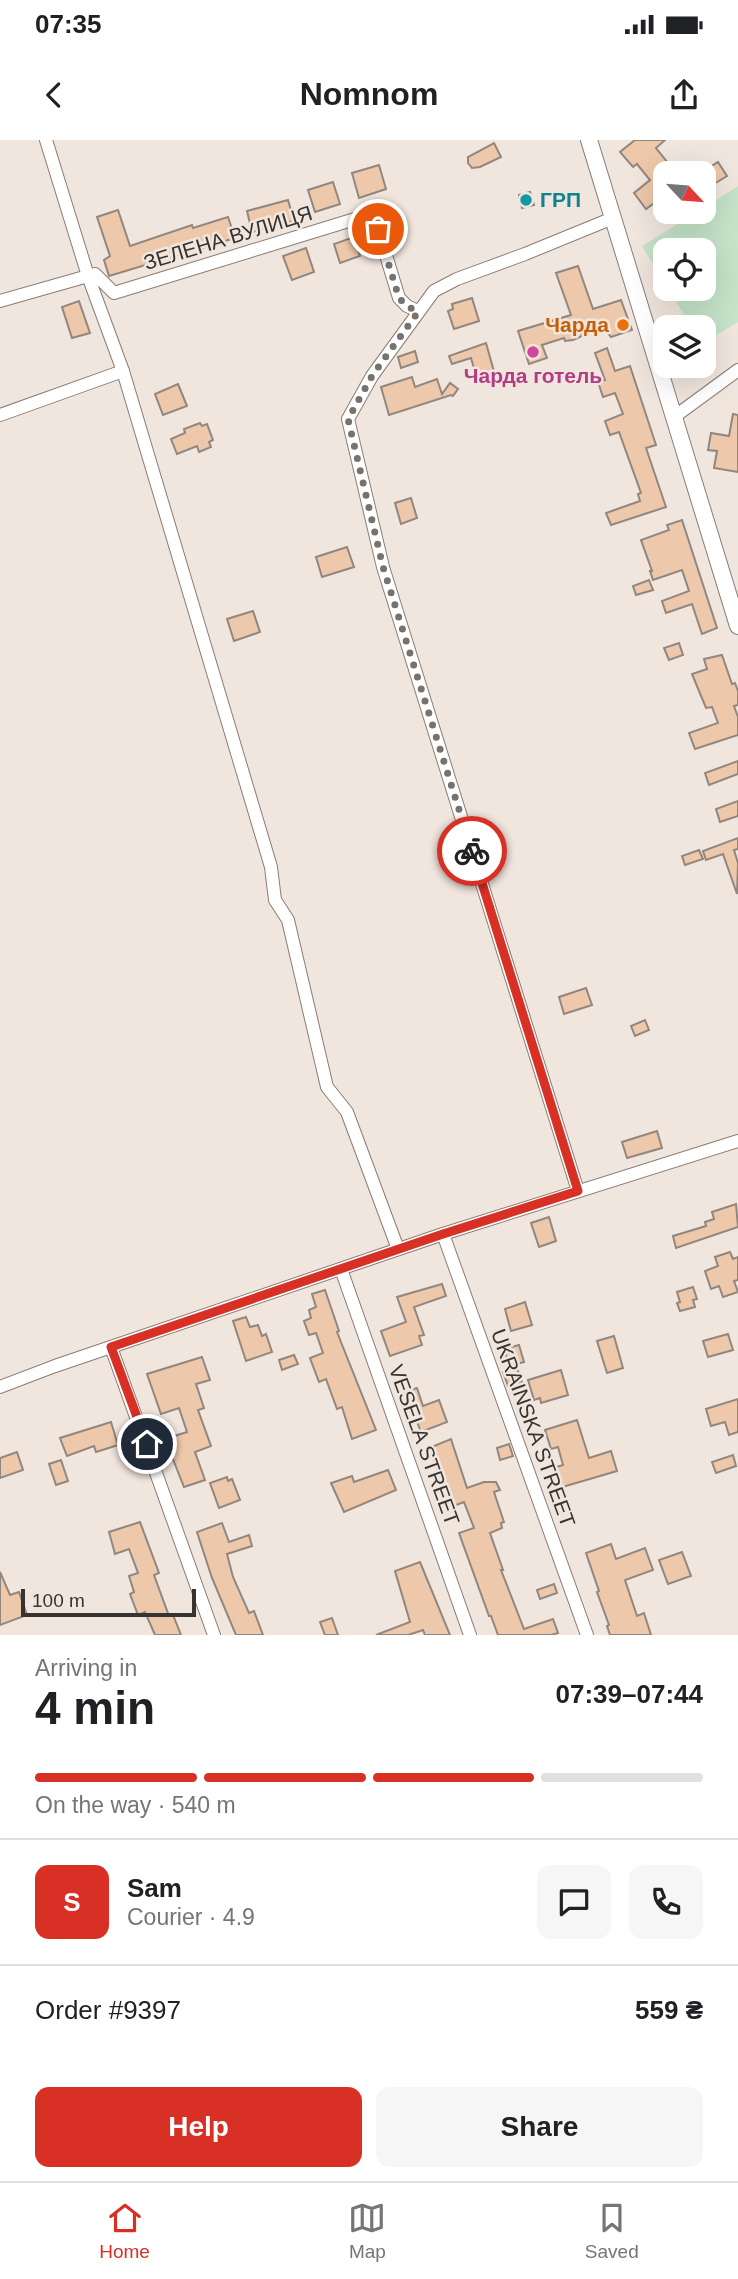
<!DOCTYPE html>
<meta charset="utf-8">
<style>
body{margin:0;font-family:Arial,sans-serif;background:#f6f6f6;color:#202124;height:100vh;display:flex;flex-direction:column;font-size:26px;white-space:nowrap}
*{box-sizing:border-box;margin:0}
p{font-size:23px;color:#757577}
.icon{flex:none;width:38px;height:38px;fill:none;stroke:currentColor;stroke-width:2;stroke-linecap:round;stroke-linejoin:round}
.map{position:relative;height:1495px;overflow:hidden}
.panel{display:flex;flex-direction:column;background:#fff;flex:1}
.panel>*{flex:none}
.needle{width:46px;rotate:116deg}
.controls{position:absolute;left:653px;top:21px;display:grid;gap:14px}
.controls a{display:grid;place-items:center;width:63px;height:63px;border-radius:14px;background:#fff;box-shadow:0 7px 28px #0002;font-size:35px}
.scale{position:absolute;left:21px;bottom:18px;width:175px;box-sizing:border-box;padding-left:7px;border:4px solid #373330;border-top:0;font-size:19px;line-height:24px;white-space:nowrap;color:#373330;-webkit-text-stroke:5px #f1e6de;paint-order:stroke}
.pin{position:absolute;display:grid;place-items:center;width:60px;height:60px;color:#fff;margin:-30px;border:4px solid #fff;border-radius:50%;box-shadow:0 2px 7px #0007}
.courier{position:absolute;display:grid;place-items:center;width:70px;height:70px;margin:-35px;border:5px solid #d93025;border-radius:50%;background:#fff;color:#222;box-shadow:0 2px 9px #0007}
.head em{font-style:normal;font-weight:700}
.head div{display:flex;flex-direction:column-reverse}
.head{display:flex;align-items:center;justify-content:space-between;height:119px;padding:0 35px}
h1{font-size:46px;font-weight:700;line-height:52px}
.bar{display:grid;grid-template-columns:repeat(4,1fr);gap:10px 7px;align-content:center;height:84px;padding:0 35px}
.bar i{height:9px;border-radius:5px;background:#e0e0e0}
.bar .selected{background:#d93025}
.bar p{grid-column:span 4}
.line{display:flex;align-items:center;gap:18px;padding:0 35px;border-top:2px solid #e0e0e0}
.line div{flex:1}
.round{display:grid;place-items:center;flex:none;width:74px;height:74px;border-radius:14px;background:#f6f6f6}
.primary-button{display:flex;gap:14px;margin-top:auto;padding:14px 35px}
.primary-button a{flex:1;height:80px;border-radius:14px;background:#d93025;color:#fff;font-size:28px;font-weight:700;line-height:80px;text-align:center}
.primary-button a+a{background:#f6f6f6;color:#202124}
.status{display:flex;justify-content:space-between;align-items:center;height:49px;padding:0 35px;background:#fff;direction:ltr}
.status svg{height:19px;fill:currentColor}
header{display:flex;justify-content:space-between;align-items:center;height:91px;padding:0 35px;background:#fff;font-size:32px;font-weight:700}
.tabs{display:flex;justify-content:space-around;align-items:center;height:98px;border-top:2px solid #e0e0e0;background:#fff;font-size:19px;color:#757577}
.tabs a{display:grid;justify-items:center;gap:4px}
.tabs .selected{color:#d93025}
.map>svg:first-child{display:block}
.green{fill:#c5e3c8}
.building{fill:#eec8aa;stroke:#91877f;stroke-width:2}
.lines{fill:none;stroke-linecap:round;stroke-linejoin:round}
.minor-casing{stroke:#877d76;stroke-width:14}
.tertiary-casing{stroke:#877d76;stroke-width:18}
.minor{stroke:#fff;stroke-width:12}
.tertiary{stroke:#fff;stroke-width:16}
.done{stroke:#78726d;stroke-width:7;stroke-dasharray:0 12.6}
.route{stroke:#d93025;stroke-width:9}
.culture-dot{fill:#0f9aa8;stroke:#f1e6de;stroke-width:2.5}
.food-dot{fill:#e8710a;stroke:#f1e6de;stroke-width:2.5}
.hotel-dot{fill:#d1479c;stroke:#f1e6de;stroke-width:2.5}
.labels{text-anchor:middle;stroke-width:5;stroke-linejoin:round;paint-order:stroke}
.culture-label{font-size:21px;font-weight:bold;fill:#0d838f;stroke:#f1e6de;text-anchor:start}
.street-label{font-size:21px;fill:#373330;stroke:#f1e6de}
.food-label{font-size:21px;font-weight:bold;fill:#c56008;stroke:#f1e6de;text-anchor:end}
.hotel-label{font-size:21px;font-weight:bold;fill:#b23c85;stroke:#f1e6de}
</style>
<div class="status"><b>07:35</b><svg viewBox="0 0 49 12"><path d="M0 12V9h3v3zM5 12V6h3v6zM10 12V3h3v9zM15 12V0h3v12zM26 1h20v11H26zM47 4h2v5h-2z"/></svg></div>
<header><svg class="icon" aria-label="back" viewBox="0 0 24 24"><path d="M15 5l-7 7 7 7"/></svg>Nomnom<svg class="icon" aria-label="share" viewBox="0 0 24 24"><path d="M12 15V3M7 8l5-5 5 5M5 13v7h14v-7"/></svg></header>
<div class="map">
<svg width="738" height="1495" viewBox="0 0 738 1495">
<rect width="100%" height="100%" fill="#f1e6de"/>
<path class="green" d="M 738,46 L 738,182 L 704,203 L 704,187 L 692,187 L 668,149 L 704,149 L 704,110 L 665,110 L 665,144 L 642,106 L 697,72 L 704,72 L 704,68 Z"/>
<g class="building">
<path d="M 635,0 L 665,0 L 656,8 L 676,33 L 665,33 L 665,55 L 646,69 L 634,53 L 650,40 L 637,24 L 633,27 L 620,12 Z"/>
<path d="M 494,3 L 501,17 L 480,27 L 472,28 L 468,23 L 468,17 Z"/>
<path d="M 718,22 L 727,36 L 704,50 L 704,31 Z"/>
<path d="M 379,25 L 386,49 L 359,58 L 352,33 Z"/>
<path d="M 333,42 L 340,64 L 315,72 L 308,50 Z"/>
<path d="M 530,52 L 534,65 L 522,68 L 519,55 Z"/>
<path d="M 288,60 L 294,81 L 252,92 L 247,71 Z"/>
<path d="M 118,70 L 130,106 L 192,85 L 193,88 L 228,77 L 235,98 L 109,136 L 104,120 L 110,116 L 97,77 Z"/>
<path d="M 354,97 L 360,116 L 340,123 L 334,104 Z"/>
<path d="M 306,108 L 314,132 L 292,140 L 283,116 Z"/>
<path d="M 578,126 L 593,169 L 621,160 L 632,190 L 611,197 L 603,187 L 581,193 L 582,196 L 573,200 L 565,201 L 564,198 L 542,205 L 547,218 L 529,224 L 518,191 L 571,175 L 556,133 Z"/>
<path d="M 472,158 L 479,181 L 454,189 L 448,171 L 453,169 L 452,164 Z"/>
<path d="M 79,161 L 90,193 L 72,198 L 62,167 Z"/>
<path d="M 486,203 L 495,235 L 478,242 L 471,218 L 452,224 L 449,216 Z"/>
<path d="M 607,208 L 615,231 L 630,226 L 656,305 L 646,308 L 666,367 L 611,385 L 606,373 L 640,361 L 638,354 L 641,353 L 619,292 L 610,295 L 605,281 L 623,274 L 615,253 L 603,257 L 598,242 L 605,240 L 595,213 Z"/>
<path d="M 415,211 L 418,222 L 401,228 L 398,217 Z"/>
<path d="M 412,237 L 415,247 L 437,239 L 442,254 L 450,243 L 458,249 L 453,256 L 451,255 L 389,275 L 381,247 Z"/>
<path d="M 178,244 L 187,266 L 163,275 L 155,254 Z"/>
<path d="M 733,274 L 738,275 L 738,332 L 714,328 L 717,311 L 708,310 L 711,293 L 729,296 Z"/>
<path d="M 200,283 L 202,286 L 207,284 L 213,300 L 209,302 L 211,307 L 199,312 L 197,306 L 177,314 L 171,299 L 185,293 L 184,289 Z"/>
<path d="M 411,358 L 417,378 L 401,384 L 395,363 Z"/>
<path d="M 682,380 L 717,488 L 702,494 L 692,464 L 666,473 L 662,461 L 689,451 L 682,430 L 653,440 L 650,431 L 652,431 L 641,400 L 669,390 L 667,385 Z"/>
<path d="M 347,407 L 354,427 L 322,437 L 316,417 Z"/>
<path d="M 649,440 L 653,450 L 636,455 L 633,446 Z"/>
<path d="M 253,471 L 260,492 L 234,501 L 227,479 Z"/>
<path d="M 679,503 L 683,515 L 669,520 L 664,508 Z"/>
<path d="M 722,515 L 732,544 L 735,543 L 738,551 L 738,565 L 734,566 L 738,577 L 738,595 L 695,609 L 689,593 L 718,583 L 712,567 L 706,568 L 692,534 L 707,529 L 704,519 Z"/>
<path d="M 738,621 L 738,634 L 709,645 L 705,633 Z"/>
<path d="M 738,661 L 738,676 L 720,682 L 716,669 Z"/>
<path d="M 738,698 L 738,709 L 734,710 L 738,723 L 737,754 L 723,714 L 706,720 L 703,711 Z"/>
<path d="M 699,710 L 703,719 L 685,725 L 682,716 Z"/>
<path d="M 586,848 L 592,865 L 564,874 L 559,857 Z"/>
<path d="M 645,880 L 649,890 L 635,896 L 631,886 Z"/>
<path d="M 657,991 L 662,1008 L 627,1018 L 622,1002 Z"/>
<path d="M 736,1064 L 738,1087 L 676,1108 L 673,1096 L 706,1086 L 705,1082 L 714,1079 L 712,1072 Z"/>
<path d="M 549,1077 L 556,1101 L 539,1107 L 531,1083 Z"/>
<path d="M 730,1112 L 733,1119 L 738,1117 L 738,1140 L 734,1141 L 738,1152 L 723,1157 L 719,1146 L 711,1149 L 705,1131 L 718,1126 L 715,1117 Z"/>
<path d="M 442,1144 L 446,1156 L 414,1167 L 424,1195 L 419,1196 L 422,1205 L 390,1216 L 381,1191 L 406,1182 L 397,1157 Z"/>
<path d="M 693,1147 L 697,1159 L 693,1160 L 695,1167 L 680,1171 L 677,1163 L 680,1162 L 677,1152 Z"/>
<path d="M 325,1150 L 339,1191 L 337,1192 L 376,1290 L 352,1299 L 342,1267 L 337,1269 L 326,1239 L 319,1242 L 310,1218 L 323,1213 L 316,1193 L 309,1195 L 304,1181 L 311,1178 L 309,1170 L 316,1167 L 312,1154 Z"/>
<path d="M 525,1162 L 532,1185 L 511,1191 L 505,1169 Z"/>
<path d="M 246,1177 L 250,1187 L 258,1185 L 262,1196 L 266,1194 L 272,1212 L 246,1221 L 233,1181 Z"/>
<path d="M 728,1194 L 733,1210 L 708,1217 L 703,1201 Z"/>
<path d="M 614,1196 L 623,1228 L 607,1233 L 597,1201 Z"/>
<path d="M 519,1205 L 524,1222 L 509,1226 L 504,1209 Z"/>
<path d="M 294,1215 L 298,1224 L 282,1230 L 279,1220 Z"/>
<path d="M 202,1217 L 210,1240 L 196,1244 L 204,1268 L 198,1270 L 211,1306 L 195,1312 L 205,1340 L 184,1347 L 165,1299 L 187,1292 L 179,1268 L 161,1274 L 147,1234 Z"/>
<path d="M 517,1228 L 522,1242 L 508,1246 L 503,1232 Z"/>
<path d="M 561,1230 L 568,1255 L 541,1263 L 540,1258 L 534,1260 L 528,1240 Z"/>
<path d="M 417,1248 L 423,1266 L 439,1260 L 447,1282 L 421,1292 L 410,1264 L 402,1266 L 398,1254 Z"/>
<path d="M 738,1259 L 738,1292 L 729,1295 L 725,1282 L 711,1286 L 706,1269 Z"/>
<path d="M 577,1280 L 589,1318 L 611,1311 L 617,1331 L 559,1348 L 553,1328 L 563,1325 L 558,1307 L 551,1309 L 545,1290 Z"/>
<path d="M 111,1282 L 118,1305 L 96,1312 L 94,1306 L 67,1316 L 60,1298 Z"/>
<path d="M 451,1299 L 467,1348 L 484,1342 L 496,1342 L 500,1350 L 494,1352 L 504,1382 L 501,1383 L 502,1388 L 490,1393 L 503,1430 L 501,1430 L 524,1489 L 553,1479 L 558,1493 L 551,1495 L 498,1495 L 491,1476 L 489,1476 L 459,1393 L 474,1388 L 464,1362 L 451,1367 L 448,1361 L 446,1362 L 438,1342 L 442,1341 L 429,1308 Z"/>
<path d="M 509,1304 L 513,1316 L 500,1320 L 497,1308 Z"/>
<path d="M 17,1312 L 23,1330 L 0,1338 L 0,1318 Z"/>
<path d="M 733,1315 L 736,1326 L 716,1333 L 712,1322 Z"/>
<path d="M 61,1320 L 68,1341 L 56,1345 L 49,1324 Z"/>
<path d="M 388,1330 L 396,1350 L 344,1372 L 331,1343 L 352,1336 L 354,1342 Z"/>
<path d="M 227,1337 L 228,1341 L 232,1339 L 240,1360 L 219,1368 L 210,1343 Z"/>
<path d="M 140,1382 L 159,1433 L 154,1435 L 169,1476 L 173,1475 L 181,1495 L 155,1495 L 145,1472 L 138,1475 L 130,1454 L 134,1452 L 129,1436 L 138,1433 L 129,1409 L 115,1414 L 109,1392 Z"/>
<path d="M 222,1383 L 229,1402 L 249,1395 L 252,1406 L 227,1414 L 233,1437 L 249,1473 L 254,1471 L 263,1495 L 236,1495 L 212,1438 L 197,1392 Z"/>
<path d="M 611,1404 L 616,1419 L 645,1408 L 653,1430 L 625,1440 L 637,1476 L 644,1473 L 651,1495 L 610,1495 L 607,1486 L 609,1485 L 597,1452 L 599,1451 L 586,1413 Z"/>
<path d="M 682,1412 L 691,1436 L 668,1444 L 659,1420 Z"/>
<path d="M 420,1422 L 450,1495 L 425,1495 L 423,1490 L 408,1495 L 376,1495 L 410,1482 L 395,1431 Z"/>
<path d="M 0,1432 L 10,1455 L 19,1452 L 27,1475 L 0,1485 Z"/>
<path d="M 554,1444 L 557,1453 L 540,1459 L 537,1450 Z"/>
<path d="M 332,1478 L 338,1495 L 325,1495 L 320,1482 Z"/>
</g>
<g class="lines">
<defs>
<g id="minor">
<path d="M 46,0 L 88,136 L 123,231 L 271,727 L 275,760 L 288,780 L 327,947 L 347,972 L 398,1109"/>
<path d="M 0,161 L 95,134 L 114,153 L 355,79 L 365,79 L 378,89 L 399,158 L 407,166 L 418,171"/>
<path d="M 0,275 L 123,231"/>
<path d="M 674,277 L 738,230"/>
<path d="M 578,1051 L 383,427 L 348,279 L 372,236 L 434,151 L 457,139 L 525,114 L 613,78"/>
<path d="M 443,1094 L 587,1495"/>
<path d="M 341,1129 L 470,1495"/>
<path d="M 111,1207 L 214,1495"/>
<path d="M 0,1247 L 55,1226 L 443,1094 L 738,1001"/>
</g>
<path id="tertiary" d="M 589,0 L 738,486"/>
</defs>
<use href="#minor" class="minor-casing"/>
<use href="#tertiary" class="tertiary-casing"/>
<use href="#minor" class="minor"/>
<use href="#tertiary" class="tertiary"/>
</g>
<g class="lines">
<path class="done" d="M 378,89 L 399,158 L 407,166 L 418,172 L 372,236 L 348,279 L 383,427 L 472,711"/>
<path class="route" d="M 147,1304 L 111,1207 L 443,1094 L 578,1051 L 472,711"/>
</g>
<circle class="culture-dot" cx="526" cy="60" r="7"/>
<circle class="food-dot" cx="623" cy="185" r="7"/>
<circle class="hotel-dot" cx="533" cy="212" r="7"/>
<g class="labels">
<g class="culture-label">
<text x="540" y="67">ГРП</text>
</g>
<g class="street-label">
<text transform="translate(228 98) rotate(-17)" y="7">ЗЕЛЕНА ВУЛИЦЯ</text>
<text transform="translate(533 1288) rotate(70)" y="7">UKRAINSKA STREET</text>
<text transform="translate(424 1305) rotate(70)" y="7">VESELA STREET</text>
</g>
<g class="food-label">
<text x="609" y="192">Чарда</text>
</g>
<g class="hotel-label">
<text x="533" y="243">Чарда готель</text>
</g>
</g>
</svg>
<div class="controls">
<a><svg class="needle" viewBox="-14 -14 28 28"><path d="M0-13l5 13h-10z" fill="#e53935"/><path d="M0 13l5-13h-10z" fill="#757577"/></svg></a>
<a><svg class="icon" aria-label="locate" viewBox="0 0 24 24"><circle cx="12" cy="12" r="6"/><path d="M12 2v4M12 18v4M2 12h4M18 12h4"/></svg></a>
<a><svg class="icon" aria-label="layers" viewBox="0 0 24 24"><path d="M12 4l9 5-9 5-9-5zM3 14l9 5 9-5"/></svg></a>
</div>
<div class="scale">100 m</div>
<div class="pin" style="left:378px;top:89px;background:#ea580c"><svg class="icon" aria-label="bag" viewBox="0 0 24 24"><path d="M5 8h14l-1 12H6zM9 8a3 3 0 0 1 6 0"/></svg></div>
<div class="pin" style="left:147px;top:1304px;background:#1f2937"><svg class="icon" aria-label="home" viewBox="0 0 24 24"><path d="M3 11l9-7 9 7M6 9v11h12V9"/></svg></div>
<div class="courier" style="left:472px;top:711px"><svg class="icon" aria-label="bike" viewBox="0 0 24 24"><circle cx="6" cy="16" r="4"/><circle cx="18" cy="16" r="4"/><path d="M6 16l4-8h5l3 8M10 8l3 8H6M13 5h3"/></svg></div>
</div>
<section class="panel">
<div class="head"><div><h1>4 min</h1><p>Arriving in</p></div><em>07:39–07:44</em></div>
<div class="bar"><i class="selected"></i><i class="selected"></i><i class="selected"></i><i></i><p>On the way · 540 m</p></div>
<div class="line" style="height:126px"><b class="round" style="background:#d93025;color:#fff">S</b><div><b>Sam</b><p>Courier · 4.9</p></div><a class="round"><svg class="icon" aria-label="chat" viewBox="0 0 24 24"><path d="M4 5h16v11H9l-5 4z"/></svg></a><a class="round"><svg class="icon" aria-label="phone" viewBox="0 0 24 24"><path d="M5 4h4l2 5-3 2q2 4 5 5l2-3 5 2v4C11 20 4 13 5 4z"/></svg></a></div>
<div class="line" style="height:91px"><div>Order #9397</div><b>559 ₴</b></div>
<div class="primary-button"><a>Help</a><a>Share</a></div>
</section>
<nav class="tabs">
<a class="selected"><svg class="icon" aria-label="home" viewBox="0 0 24 24"><path d="M3 11l9-7 9 7M6 9v11h12V9"/></svg>Home</a>
<a><svg class="icon" aria-label="map" viewBox="0 0 24 24"><path d="M3 6l6-2 6 2 6-2v14l-6 2-6-2-6 2zM9 4v14M15 6v14"/></svg>Map</a>
<a><svg class="icon" aria-label="saved" viewBox="0 0 24 24"><path d="M7 4h10v16l-5-4-5 4z"/></svg>Saved</a>
</nav>
